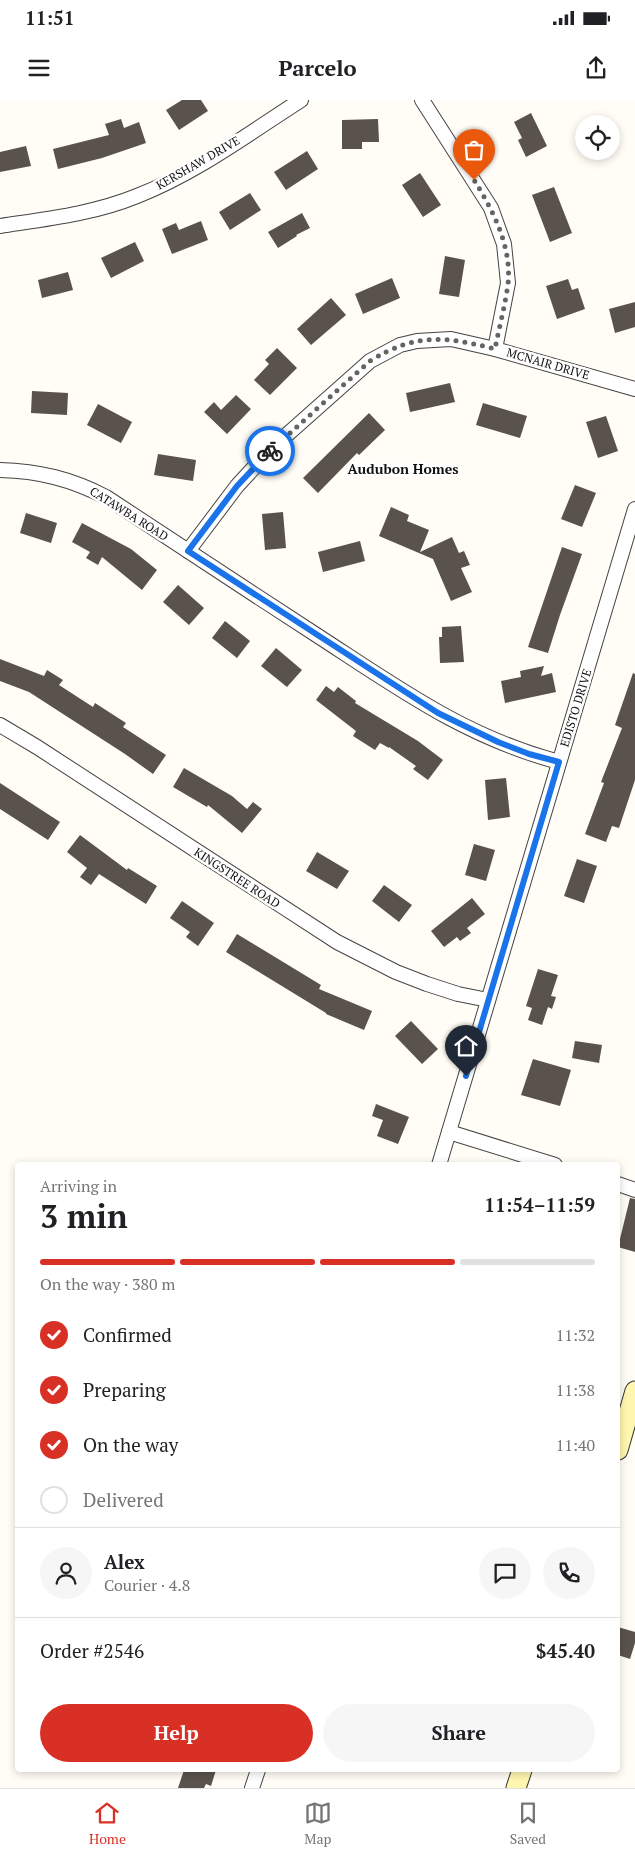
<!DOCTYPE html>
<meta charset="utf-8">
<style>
body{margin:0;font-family:"PT Serif",serif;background:#f6f6f6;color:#202124;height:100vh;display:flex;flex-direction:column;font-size:19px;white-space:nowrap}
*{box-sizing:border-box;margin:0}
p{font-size:16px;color:#757577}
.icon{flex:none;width:28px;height:28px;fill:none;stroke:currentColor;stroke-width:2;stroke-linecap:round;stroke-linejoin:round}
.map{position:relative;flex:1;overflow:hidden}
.panel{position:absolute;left:15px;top:1062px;width:605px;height:610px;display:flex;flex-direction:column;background:#fff;border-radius:5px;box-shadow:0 2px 8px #0003}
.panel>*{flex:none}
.tools{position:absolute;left:575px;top:15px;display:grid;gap:10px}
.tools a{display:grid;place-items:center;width:45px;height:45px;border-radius:50%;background:#fff;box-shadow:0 2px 8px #0003;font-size:25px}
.pin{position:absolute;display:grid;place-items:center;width:42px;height:42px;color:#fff;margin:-51px -21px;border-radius:50% 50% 50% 0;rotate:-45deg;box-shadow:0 0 5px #0007}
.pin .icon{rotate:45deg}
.courier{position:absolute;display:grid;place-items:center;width:50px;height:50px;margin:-25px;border:4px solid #1a73e8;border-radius:50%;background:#fff;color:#222;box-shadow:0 1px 6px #0007}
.summary em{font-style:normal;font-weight:800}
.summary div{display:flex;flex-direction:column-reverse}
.summary{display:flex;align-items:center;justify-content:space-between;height:85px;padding:0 25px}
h1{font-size:32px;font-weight:800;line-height:38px}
.bar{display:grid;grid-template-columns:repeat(4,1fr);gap:8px 5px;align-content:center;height:60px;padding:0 25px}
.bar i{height:6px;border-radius:4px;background:#e0e0e0}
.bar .on{background:#d93025}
.bar p{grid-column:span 4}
.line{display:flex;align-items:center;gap:12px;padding:0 25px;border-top:1px solid #e0e0e0}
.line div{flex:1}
.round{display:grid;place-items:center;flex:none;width:52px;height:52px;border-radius:26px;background:#f6f6f6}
ol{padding:0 25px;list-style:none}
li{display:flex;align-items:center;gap:15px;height:55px}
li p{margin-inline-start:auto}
li .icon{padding:5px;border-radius:50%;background:#d93025;color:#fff;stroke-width:4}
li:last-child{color:#757577}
li i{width:28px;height:28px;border:2px solid #e0e0e0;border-radius:50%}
.cta{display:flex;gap:10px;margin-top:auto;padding:10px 25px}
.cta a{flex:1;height:58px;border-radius:30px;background:#d93025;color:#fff;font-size:20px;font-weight:800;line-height:58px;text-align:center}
.cta a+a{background:#f6f6f6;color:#202124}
.status{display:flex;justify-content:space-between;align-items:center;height:35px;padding:0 25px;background:#fff;direction:ltr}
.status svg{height:14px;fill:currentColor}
header{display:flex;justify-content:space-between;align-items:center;height:65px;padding:0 25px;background:#fff;font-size:22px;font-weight:800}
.dock{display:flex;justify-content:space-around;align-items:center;height:70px;border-top:1px solid #e0e0e0;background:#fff;font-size:14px;color:#757577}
.dock a{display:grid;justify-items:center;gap:2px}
.dock .on{color:#d93025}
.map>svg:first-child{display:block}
.building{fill:#5a524d}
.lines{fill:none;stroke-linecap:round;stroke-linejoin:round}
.street-casing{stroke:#444;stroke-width:16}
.secondary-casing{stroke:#333;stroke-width:21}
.street{stroke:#fff;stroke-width:14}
.secondary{stroke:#fff6b0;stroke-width:19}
.done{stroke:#646461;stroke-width:5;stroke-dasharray:0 9}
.route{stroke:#1a73e8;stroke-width:6}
.labels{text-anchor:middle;stroke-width:5;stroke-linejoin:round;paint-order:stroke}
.street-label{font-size:12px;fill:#111;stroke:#fff}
.neighbourhood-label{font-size:14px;font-weight:bold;fill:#111;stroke:#fff}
</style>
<div class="status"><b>11:51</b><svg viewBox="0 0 49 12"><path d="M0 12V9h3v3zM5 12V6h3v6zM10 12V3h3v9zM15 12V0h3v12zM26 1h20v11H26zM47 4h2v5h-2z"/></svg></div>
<header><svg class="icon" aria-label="menu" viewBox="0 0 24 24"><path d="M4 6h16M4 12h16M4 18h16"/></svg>Parcelo<svg class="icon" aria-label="share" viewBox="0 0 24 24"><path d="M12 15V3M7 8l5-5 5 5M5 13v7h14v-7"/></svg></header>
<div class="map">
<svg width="635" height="1688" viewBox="0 0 635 1688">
<rect width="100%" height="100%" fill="#fffdf5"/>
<g class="building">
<path d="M 182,0 L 201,0 L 208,11 L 179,30 L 166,10 Z"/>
<path d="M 531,13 L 547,46 L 526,57 L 518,40 L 522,38 L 514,22 Z"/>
<path d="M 121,19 L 124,28 L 139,22 L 146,43 L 102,58 L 58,69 L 53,49 L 109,35 L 105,24 Z"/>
<path d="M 378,19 L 379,42 L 362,42 L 362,49 L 342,49 L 342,20 Z"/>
<path d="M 26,46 L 31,66 L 0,72 L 0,52 Z"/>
<path d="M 307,51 L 318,69 L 286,90 L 274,72 Z"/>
<path d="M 420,73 L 441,105 L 423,117 L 402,85 Z"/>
<path d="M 554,87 L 572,133 L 550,142 L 532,95 Z"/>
<path d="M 250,93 L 261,110 L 230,130 L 219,112 Z"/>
<path d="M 302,113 L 310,128 L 296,135 L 297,136 L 278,148 L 268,132 Z"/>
<path d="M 201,121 L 208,140 L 172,154 L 162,129 L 176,123 L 179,130 Z"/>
<path d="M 135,142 L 144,161 L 111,178 L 101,158 Z"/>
<path d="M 445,156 L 465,160 L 459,197 L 439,194 Z"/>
<path d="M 68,172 L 73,190 L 42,198 L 38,180 Z"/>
<path d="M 392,178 L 400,198 L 363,214 L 355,194 Z"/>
<path d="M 568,179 L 572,190 L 578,188 L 585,209 L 557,219 L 546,186 Z"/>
<path d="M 331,198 L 346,215 L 311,245 L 297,229 Z"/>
<path d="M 635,202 L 635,227 L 615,233 L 609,209 Z"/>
<path d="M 277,248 L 297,268 L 270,295 L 254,280 L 269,264 L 265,260 Z"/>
<path d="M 450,283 L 455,302 L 410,312 L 406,293 Z"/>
<path d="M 32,291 L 68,293 L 67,315 L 31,313 Z"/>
<path d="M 236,295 L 251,309 L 227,334 L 204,312 L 214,302 L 221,310 Z"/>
<path d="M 483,303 L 527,316 L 520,338 L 476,325 Z"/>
<path d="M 98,304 L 132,322 L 121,343 L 87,325 Z"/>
<path d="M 369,313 L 385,330 L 359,355 L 357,353 L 318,393 L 303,378 Z"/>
<path d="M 606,316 L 618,351 L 598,358 L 586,322 Z"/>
<path d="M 158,354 L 196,360 L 193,381 L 154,375 Z"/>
<path d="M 575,385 L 596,393 L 582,427 L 561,419 Z"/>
<path d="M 391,407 L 409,415 L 407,421 L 429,430 L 420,452 L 452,437 L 459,453 L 464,451 L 470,465 L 461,468 L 472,492 L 451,501 L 433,459 L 379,436 Z"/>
<path d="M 283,412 L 286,448 L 265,450 L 262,414 Z"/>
<path d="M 26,413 L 57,423 L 51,443 L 20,433 Z"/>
<path d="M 82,423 L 131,449 L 157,470 L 142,490 L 102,457 L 98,465 L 86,458 L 90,452 L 72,442 Z"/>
<path d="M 360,441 L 365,461 L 323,472 L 318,452 Z"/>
<path d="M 562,447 L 582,454 L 560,515 L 548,553 L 528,547 Z"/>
<path d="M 178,485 L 204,508 L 189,525 L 163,502 Z"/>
<path d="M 225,521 L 250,541 L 237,558 L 212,538 Z"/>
<path d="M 461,526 L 464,562 L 440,563 L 439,537 L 442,537 L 442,527 Z"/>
<path d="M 276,548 L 302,570 L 287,587 L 261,566 Z"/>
<path d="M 0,559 L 44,576 L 47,570 L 63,580 L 59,585 L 93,607 L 95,603 L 126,623 L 123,627 L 166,655 L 153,674 L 125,654 L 29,592 L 0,581 Z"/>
<path d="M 544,566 L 541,576 L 552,573 L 556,592 L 505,603 L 501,581 L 521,577 L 520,571 Z"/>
<path d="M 633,573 L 635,574 L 635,680 L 619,728 L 612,726 L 606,742 L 585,734 L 604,683 L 601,682 L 622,628 L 615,625 Z"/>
<path d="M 326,586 L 334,592 L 338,587 L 356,601 L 355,603 L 418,641 L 443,660 L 428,680 L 413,669 L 416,666 L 389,647 L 389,648 L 380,643 L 375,650 L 353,636 L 356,631 L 316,600 Z"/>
<path d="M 184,668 L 232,696 L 247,709 L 253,702 L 262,709 L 242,733 L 208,705 L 207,707 L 173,687 Z"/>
<path d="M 506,678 L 510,717 L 488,720 L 485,680 Z"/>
<path d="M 0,683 L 60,722 L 48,740 L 0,709 Z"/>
<path d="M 80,735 L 127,770 L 128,768 L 157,786 L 146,804 L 99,774 L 91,785 L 80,777 L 87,768 L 67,752 Z"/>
<path d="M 474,744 L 495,750 L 486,781 L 465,775 Z"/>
<path d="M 317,752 L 349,771 L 337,789 L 306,771 Z"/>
<path d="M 577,759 L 597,766 L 584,803 L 564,796 Z"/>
<path d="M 384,785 L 412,805 L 399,822 L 372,801 Z"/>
<path d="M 472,798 L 485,814 L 467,828 L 471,833 L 460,841 L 457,837 L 444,847 L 431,831 Z"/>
<path d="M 182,801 L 214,823 L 198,846 L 186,837 L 190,832 L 170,818 Z"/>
<path d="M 237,834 L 321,885 L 319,889 L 372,911 L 364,930 L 326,914 L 326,913 L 226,852 Z"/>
<path d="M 538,869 L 558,875 L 551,896 L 556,897 L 552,909 L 548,907 L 542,925 L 528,920 L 532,908 L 526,906 Z"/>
<path d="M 411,921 L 438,949 L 422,964 L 395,936 Z"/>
<path d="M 575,941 L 602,945 L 599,963 L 572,958 Z"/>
<path d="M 533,959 L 571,970 L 560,1006 L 521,995 Z"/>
<path d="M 376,1004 L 409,1017 L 398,1044 L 377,1036 L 383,1020 L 372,1016 Z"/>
<path d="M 630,1098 L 635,1099 L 635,1152 L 618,1147 Z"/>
<path d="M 618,1527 L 635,1532 L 635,1543 L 630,1559 L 618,1555 Z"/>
<path d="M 184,1670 L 216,1670 L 211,1686 L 206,1684 L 204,1688 L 178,1688 Z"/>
</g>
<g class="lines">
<defs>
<g id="street">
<path d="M 422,0 L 491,108 L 504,144 L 508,183 L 495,249"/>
<path d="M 0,126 C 46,119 93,114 137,96 C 196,73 248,34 301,0"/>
<path d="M 0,370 C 39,371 71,379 106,397 C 176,443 247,490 318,536 C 398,588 465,637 559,662"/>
<path d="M 188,451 L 237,386 L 272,348 L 370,261 L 400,245 L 417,241 L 451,239 L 495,249 L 635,289"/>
<path d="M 0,625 L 37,647 L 337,842 L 396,872 L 427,884 L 458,894 L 488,900"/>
<path d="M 449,1032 L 555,1065"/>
<path d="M 439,1065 L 635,409"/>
<path d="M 618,1084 L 635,1090"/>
<path d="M 252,1688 L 258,1670"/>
</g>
<g id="secondary">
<path d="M 618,1350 L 635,1291"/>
<path d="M 516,1688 L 522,1670"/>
</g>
</defs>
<use href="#street" class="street-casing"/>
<use href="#secondary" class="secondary-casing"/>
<use href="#street" class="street"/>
<use href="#secondary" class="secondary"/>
</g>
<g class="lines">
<path class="done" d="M 270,351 L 370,261 C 415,233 445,236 495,249 C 499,228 505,206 508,184 C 512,147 493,110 474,80"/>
<path class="route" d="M 270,351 L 237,386 L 188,451 L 438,613 L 498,642 L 529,654 L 559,662 L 466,976"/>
</g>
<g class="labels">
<g class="street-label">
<text transform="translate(198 63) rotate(-30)" y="4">KERSHAW DRIVE</text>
<text transform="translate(548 264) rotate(16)" y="4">MCNAIR DRIVE</text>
<text transform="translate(129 414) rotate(32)" y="4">CATAWBA ROAD</text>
<text transform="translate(576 608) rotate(-73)" y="4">EDISTO DRIVE</text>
<text transform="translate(237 778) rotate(33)" y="4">KINGSTREE ROAD</text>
</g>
<g class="neighbourhood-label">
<text x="403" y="374">Audubon Homes</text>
</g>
</g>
</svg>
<div class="tools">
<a><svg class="icon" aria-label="locate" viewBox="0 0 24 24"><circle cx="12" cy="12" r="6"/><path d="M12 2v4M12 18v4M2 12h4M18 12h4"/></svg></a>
</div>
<div class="pin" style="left:474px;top:80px;background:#ea580c"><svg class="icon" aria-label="bag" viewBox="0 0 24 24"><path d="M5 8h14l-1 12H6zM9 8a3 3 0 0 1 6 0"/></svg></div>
<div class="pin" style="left:466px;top:976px;background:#1f2937"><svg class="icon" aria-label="home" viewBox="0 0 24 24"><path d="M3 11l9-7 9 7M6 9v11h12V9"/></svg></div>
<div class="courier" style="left:270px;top:351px"><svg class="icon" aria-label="bike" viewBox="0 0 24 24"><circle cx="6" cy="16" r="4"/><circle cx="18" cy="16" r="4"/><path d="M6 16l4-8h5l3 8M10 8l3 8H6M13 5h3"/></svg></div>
<section class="panel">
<div class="summary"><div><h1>3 min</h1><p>Arriving in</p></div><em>11:54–11:59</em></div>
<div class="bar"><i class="on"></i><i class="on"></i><i class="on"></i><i></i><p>On the way · 380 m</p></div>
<ol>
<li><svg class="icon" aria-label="check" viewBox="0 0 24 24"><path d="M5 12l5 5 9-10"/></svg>Confirmed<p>11:32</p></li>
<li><svg class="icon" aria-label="check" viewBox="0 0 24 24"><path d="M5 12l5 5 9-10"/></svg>Preparing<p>11:38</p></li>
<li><svg class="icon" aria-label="check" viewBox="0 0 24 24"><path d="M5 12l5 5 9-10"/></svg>On the way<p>11:40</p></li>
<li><i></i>Delivered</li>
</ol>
<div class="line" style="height:90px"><a class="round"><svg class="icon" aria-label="person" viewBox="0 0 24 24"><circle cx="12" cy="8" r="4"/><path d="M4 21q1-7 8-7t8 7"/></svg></a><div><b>Alex</b><p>Courier · 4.8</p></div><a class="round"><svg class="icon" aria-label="chat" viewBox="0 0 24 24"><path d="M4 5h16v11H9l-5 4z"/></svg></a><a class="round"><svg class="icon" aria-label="phone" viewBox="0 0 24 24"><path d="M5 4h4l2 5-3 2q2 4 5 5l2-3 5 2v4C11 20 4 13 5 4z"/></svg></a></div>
<div class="line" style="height:65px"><div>Order #2546</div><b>$45.40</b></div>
<div class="cta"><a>Help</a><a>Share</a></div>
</section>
</div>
<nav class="dock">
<a class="on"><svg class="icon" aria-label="home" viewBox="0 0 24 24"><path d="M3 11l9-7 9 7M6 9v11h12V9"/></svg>Home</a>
<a><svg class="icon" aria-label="map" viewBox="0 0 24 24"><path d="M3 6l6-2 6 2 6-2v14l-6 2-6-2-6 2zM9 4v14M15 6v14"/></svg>Map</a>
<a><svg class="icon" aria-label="saved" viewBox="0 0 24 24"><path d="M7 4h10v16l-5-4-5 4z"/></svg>Saved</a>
</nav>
